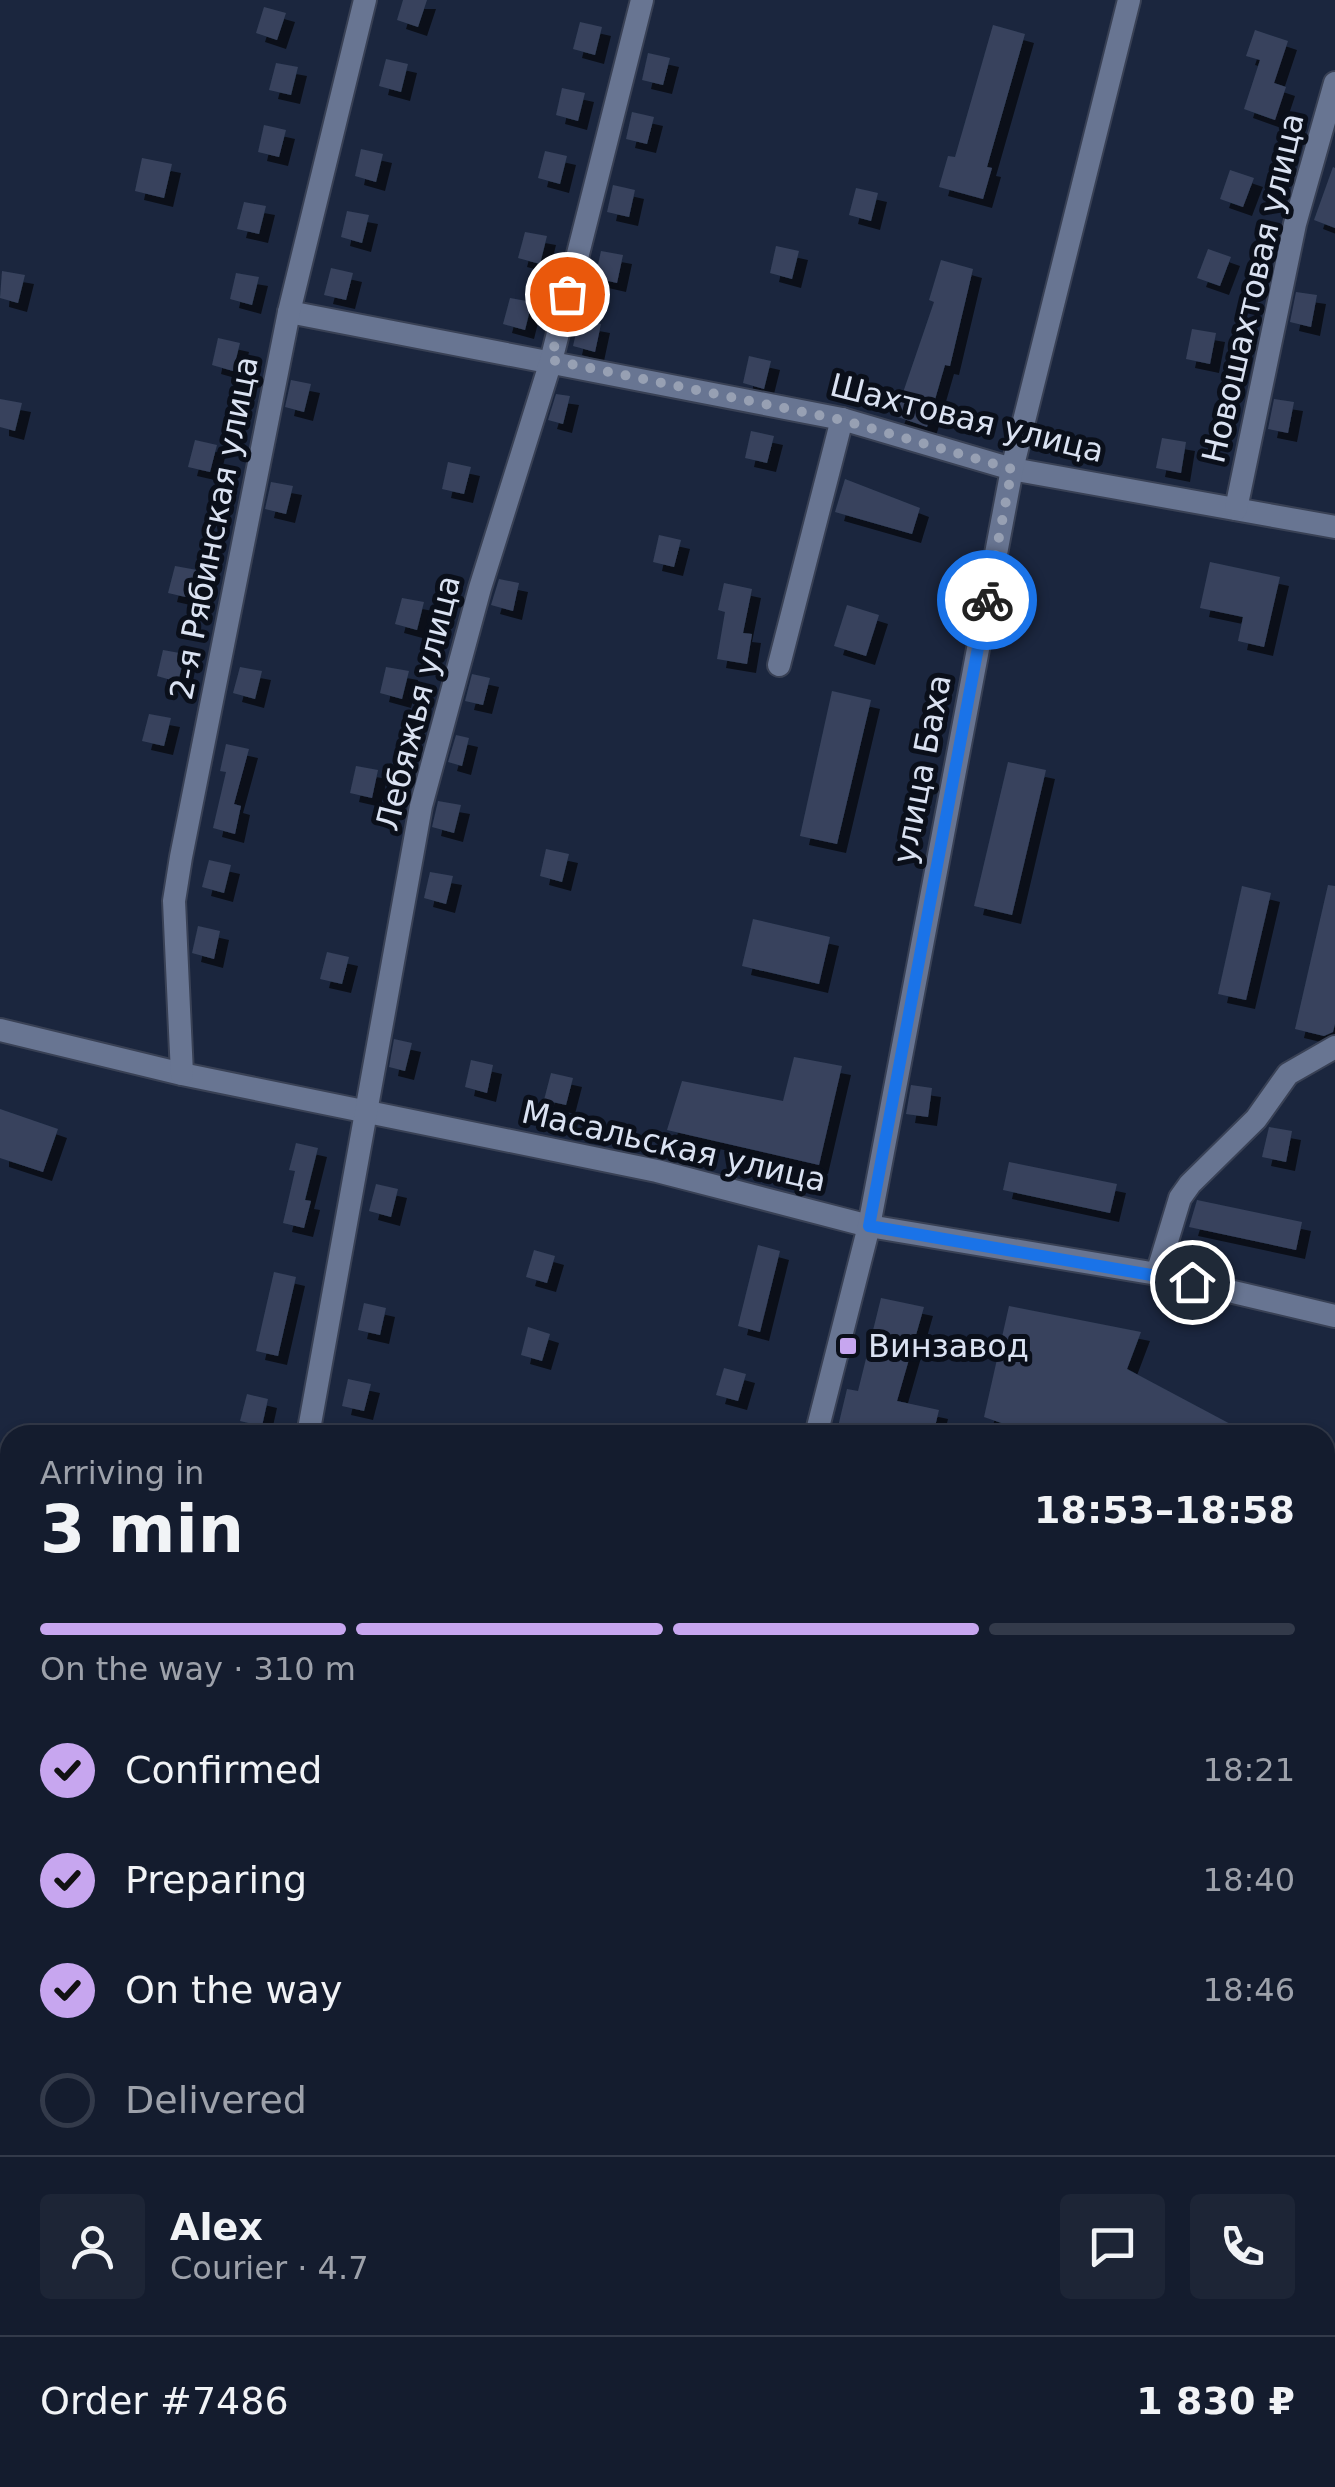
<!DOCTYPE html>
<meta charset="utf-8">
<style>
body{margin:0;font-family:"DejaVu Sans",sans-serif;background:#1d2536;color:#f1f3f6;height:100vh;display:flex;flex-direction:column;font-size:38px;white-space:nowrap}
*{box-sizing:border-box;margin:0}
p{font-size:32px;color:#9da1aa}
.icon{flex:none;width:55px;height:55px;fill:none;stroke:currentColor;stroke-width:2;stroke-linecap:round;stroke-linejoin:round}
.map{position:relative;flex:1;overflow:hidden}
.side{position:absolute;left:0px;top:1425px;width:1335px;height:1062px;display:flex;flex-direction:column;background:#141c2e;border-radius:30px 30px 0 0;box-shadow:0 2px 8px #0004,0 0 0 2px #333a4a}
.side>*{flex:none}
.pin{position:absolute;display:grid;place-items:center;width:85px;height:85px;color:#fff;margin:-42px;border:5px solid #fff;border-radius:50%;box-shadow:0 2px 10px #0007}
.courier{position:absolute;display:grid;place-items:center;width:100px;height:100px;margin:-50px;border:8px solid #1a73e8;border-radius:50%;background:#fff;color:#222;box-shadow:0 2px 12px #0007}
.overview em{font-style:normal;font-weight:700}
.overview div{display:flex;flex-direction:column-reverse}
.overview{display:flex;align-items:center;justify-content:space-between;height:170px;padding:0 40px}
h1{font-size:65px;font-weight:700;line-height:75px}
.bar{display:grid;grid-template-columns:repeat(4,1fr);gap:15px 10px;align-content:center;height:120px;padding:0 40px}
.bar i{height:12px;border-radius:8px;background:#333a4a}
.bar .current{background:#c7a6ef}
.bar p{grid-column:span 4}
.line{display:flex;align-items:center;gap:25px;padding:0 40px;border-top:2px solid #333a4a}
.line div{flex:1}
.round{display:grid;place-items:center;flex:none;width:105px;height:105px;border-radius:10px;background:#1d2536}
ol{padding:0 40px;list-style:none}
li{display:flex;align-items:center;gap:30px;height:110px}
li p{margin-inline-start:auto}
li .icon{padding:10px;border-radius:50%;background:#c7a6ef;color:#111;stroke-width:4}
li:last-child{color:#9da1aa}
li i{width:55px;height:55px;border:5px solid #333a4a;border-radius:50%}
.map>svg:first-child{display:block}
.building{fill:#37435d;filter:url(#shadow)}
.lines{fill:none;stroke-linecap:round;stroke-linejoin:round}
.minor-casing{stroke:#394155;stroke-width:26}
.minor{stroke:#687592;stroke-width:22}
.done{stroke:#97a0b3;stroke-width:10;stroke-dasharray:0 18}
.route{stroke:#1a73e8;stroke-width:12}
.poi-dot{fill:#c7a6ef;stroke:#0a0f1a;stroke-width:4}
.labels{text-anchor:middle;stroke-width:10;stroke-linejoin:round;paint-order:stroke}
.street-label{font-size:32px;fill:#dae2f2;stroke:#0a0f1a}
.poi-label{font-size:32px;fill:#dae2f2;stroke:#0a0f1a;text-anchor:start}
</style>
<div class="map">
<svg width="1335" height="2487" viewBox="0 0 1335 2487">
<defs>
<filter id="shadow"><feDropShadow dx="9" dy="9" stdDeviation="0" flood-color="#0009"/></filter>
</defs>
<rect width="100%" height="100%" fill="#1b263e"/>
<g class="building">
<path d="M 403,0 L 427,0 L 418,27 L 397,20 Z"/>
<path d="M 264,7 L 286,13 L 277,40 L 256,33 Z"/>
<path d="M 580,22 L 602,27 L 595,55 L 573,49 Z"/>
<path d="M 993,25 L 1025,34 L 987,167 L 992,168 L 983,199 L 939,187 L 948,156 L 955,157 Z"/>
<path d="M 1255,30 L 1288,41 L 1274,83 L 1286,87 L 1275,120 L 1244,109 L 1260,60 L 1246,56 Z"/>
<path d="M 648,53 L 670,58 L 663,85 L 642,80 Z"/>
<path d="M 386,59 L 408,64 L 401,92 L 379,86 Z"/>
<path d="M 276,63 L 298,67 L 291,95 L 269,90 Z"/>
<path d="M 562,88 L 585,93 L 578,121 L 556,115 Z"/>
<path d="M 632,112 L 654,117 L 647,144 L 626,139 Z"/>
<path d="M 264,125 L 286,130 L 279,157 L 258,152 Z"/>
<path d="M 361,149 L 383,154 L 376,182 L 355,176 Z"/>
<path d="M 545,151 L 567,156 L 560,184 L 538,178 Z"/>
<path d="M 142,158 L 172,164 L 164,198 L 135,191 Z"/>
<path d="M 1333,167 L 1335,168 L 1335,228 L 1314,220 Z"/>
<path d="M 1230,170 L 1254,178 L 1243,207 L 1220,199 Z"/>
<path d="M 613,185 L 635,190 L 629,217 L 607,212 Z"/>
<path d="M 856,188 L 878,193 L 871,221 L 849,215 Z"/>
<path d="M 244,202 L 266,206 L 259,234 L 237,229 Z"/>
<path d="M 347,211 L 369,215 L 362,243 L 341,237 Z"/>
<path d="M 525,232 L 547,236 L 540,264 L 518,258 Z"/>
<path d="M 776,246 L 799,251 L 792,279 L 770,273 Z"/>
<path d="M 1208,249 L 1231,257 L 1220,286 L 1197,278 Z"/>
<path d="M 601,251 L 623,255 L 617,283 L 595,278 Z"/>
<path d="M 941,260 L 973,269 L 950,366 L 945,365 L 927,427 L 895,416 L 934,302 L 929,300 Z"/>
<path d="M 331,268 L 353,273 L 346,300 L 324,295 Z"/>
<path d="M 2,271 L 25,275 L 18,303 L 0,298 Z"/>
<path d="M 236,273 L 259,277 L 252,305 L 230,299 Z"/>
<path d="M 1296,292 L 1317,295 L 1311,327 L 1290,322 Z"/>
<path d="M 510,298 L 532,302 L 525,330 L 503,324 Z"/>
<path d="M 579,320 L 601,324 L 595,352 L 573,346 Z"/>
<path d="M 1192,329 L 1216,333 L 1210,364 L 1186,359 Z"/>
<path d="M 218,338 L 240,343 L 233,371 L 212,365 Z"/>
<path d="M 749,356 L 771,361 L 764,389 L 743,383 Z"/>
<path d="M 291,380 L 311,384 L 304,412 L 285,407 Z"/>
<path d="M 556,394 L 570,396 L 563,424 L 548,420 Z"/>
<path d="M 0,399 L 22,403 L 15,431 L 0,427 Z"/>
<path d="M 1274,399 L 1294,402 L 1288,433 L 1268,429 Z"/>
<path d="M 751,431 L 774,436 L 767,463 L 745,458 Z"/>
<path d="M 1162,438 L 1186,442 L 1181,473 L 1156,468 Z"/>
<path d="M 195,440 L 217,445 L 210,472 L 188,467 Z"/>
<path d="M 448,462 L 471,467 L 464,494 L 442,489 Z"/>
<path d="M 845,479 L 920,508 L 912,534 L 835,512 Z"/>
<path d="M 271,482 L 293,486 L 286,514 L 265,509 Z"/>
<path d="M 659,535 L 681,540 L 674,567 L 653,562 Z"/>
<path d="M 1210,562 L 1280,577 L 1264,647 L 1238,641 L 1243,617 L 1200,608 Z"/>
<path d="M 175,566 L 197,570 L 190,598 L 168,593 Z"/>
<path d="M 499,579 L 519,583 L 513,611 L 491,605 Z"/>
<path d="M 724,583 L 752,589 L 743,633 L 752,634 L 747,664 L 717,659 L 725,612 L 718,610 Z"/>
<path d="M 402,598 L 424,602 L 417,630 L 395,624 Z"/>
<path d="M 847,605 L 879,615 L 866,656 L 834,646 Z"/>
<path d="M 163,650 L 185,654 L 178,682 L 157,676 Z"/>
<path d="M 240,667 L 262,671 L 255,699 L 233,693 Z"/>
<path d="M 386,667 L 409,671 L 402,699 L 380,693 Z"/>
<path d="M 472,674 L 490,678 L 483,705 L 465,701 Z"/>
<path d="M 832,691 L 871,700 L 837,844 L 800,836 Z"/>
<path d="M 149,714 L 171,718 L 164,746 L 142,741 Z"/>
<path d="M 456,735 L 469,738 L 462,766 L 448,762 Z"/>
<path d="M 226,744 L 249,749 L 234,804 L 241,806 L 235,834 L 213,828 L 226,772 L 220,771 Z"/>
<path d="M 1008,762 L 1046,770 L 1012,915 L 974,906 Z"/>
<path d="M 356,766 L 378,770 L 372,798 L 350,793 Z"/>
<path d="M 438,801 L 461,805 L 454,833 L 432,827 Z"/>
<path d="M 546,849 L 569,854 L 562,882 L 540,876 Z"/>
<path d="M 209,860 L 231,865 L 224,893 L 202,887 Z"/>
<path d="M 430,872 L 453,876 L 446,904 L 424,898 Z"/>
<path d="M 1328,885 L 1335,886 L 1335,1024 L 1333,1032 L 1324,1036 L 1295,1029 Z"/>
<path d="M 1242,886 L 1271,893 L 1246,1000 L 1218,994 Z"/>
<path d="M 753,919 L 830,937 L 819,984 L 742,966 Z"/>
<path d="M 198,926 L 220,931 L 214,959 L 192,953 Z"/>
<path d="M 327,952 L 349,957 L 342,984 L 320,979 Z"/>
<path d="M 394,1039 L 412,1043 L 405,1071 L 389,1067 Z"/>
<path d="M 794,1057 L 842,1066 L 819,1165 L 667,1130 L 682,1081 L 783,1101 Z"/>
<path d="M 471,1060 L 493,1065 L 487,1093 L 465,1087 Z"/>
<path d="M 551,1073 L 573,1078 L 566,1105 L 544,1100 Z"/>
<path d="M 911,1085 L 932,1088 L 928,1117 L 906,1114 Z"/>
<path d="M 0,1109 L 58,1129 L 43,1172 L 0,1158 Z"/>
<path d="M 1269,1127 L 1292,1131 L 1286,1162 L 1262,1157 Z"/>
<path d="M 296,1143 L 318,1148 L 305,1200 L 311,1201 L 304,1228 L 283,1223 L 295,1171 L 289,1170 Z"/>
<path d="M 1009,1162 L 1117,1184 L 1110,1213 L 1003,1190 Z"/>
<path d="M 376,1184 L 398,1189 L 391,1217 L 369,1211 Z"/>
<path d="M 1197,1200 L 1302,1222 L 1296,1250 L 1189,1227 Z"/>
<path d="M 758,1245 L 780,1251 L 760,1332 L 738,1326 Z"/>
<path d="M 534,1250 L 555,1256 L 547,1283 L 526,1277 Z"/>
<path d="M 274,1272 L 296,1277 L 278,1356 L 256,1351 Z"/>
<path d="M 881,1298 L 924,1307 L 897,1401 L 939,1410 L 933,1435 L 836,1435 L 847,1389 L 858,1391 Z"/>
<path d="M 364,1303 L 386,1308 L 380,1335 L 358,1330 Z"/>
<path d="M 1009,1306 L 1141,1332 L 1127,1369 L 1251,1435 L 1036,1435 L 984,1417 Z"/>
<path d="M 528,1327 L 550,1334 L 542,1361 L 521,1355 Z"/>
<path d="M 724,1368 L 746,1374 L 738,1401 L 716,1395 Z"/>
<path d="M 348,1379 L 371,1384 L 364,1411 L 342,1406 Z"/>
<path d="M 247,1394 L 268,1399 L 262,1426 L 240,1421 Z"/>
</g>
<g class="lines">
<defs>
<g id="minor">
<path d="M 289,312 L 842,419 L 1012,469 L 1335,527"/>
<path d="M 1236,509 L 1295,224 L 1335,83"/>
<path d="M 779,665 L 842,419"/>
<path d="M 0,1030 L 182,1074 L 657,1171 L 869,1226 L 1157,1274 L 1335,1316"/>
<path d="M 182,1074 L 174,901 L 181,857 L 289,312 L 365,0"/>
<path d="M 1157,1274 L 1180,1198 L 1190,1184 L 1256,1119 L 1288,1074 L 1335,1047"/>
<path d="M 308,1435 L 421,806 L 480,588 L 551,361 L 642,0"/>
<path d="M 816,1435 L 869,1226 L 1012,469 L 1129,0"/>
<path d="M 0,1621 L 10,1621"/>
<path d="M 0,2346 L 10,2345"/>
<path d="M 95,2487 L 98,2478"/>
<path d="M 356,2487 L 357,2478"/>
<path d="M 473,2487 L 477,2478"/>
</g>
</defs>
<use href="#minor" class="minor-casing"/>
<use href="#minor" class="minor"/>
</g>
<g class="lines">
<path class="done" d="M 567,294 L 551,360 L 842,420 L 1012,469 L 987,600"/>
<path class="route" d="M 987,600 L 869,1226 L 1192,1282"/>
</g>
<rect class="poi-dot" x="838" y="1336" width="20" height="20" rx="5"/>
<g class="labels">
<g class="street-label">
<text transform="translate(1253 288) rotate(-77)" y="11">Новошахтовая улица</text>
<text transform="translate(967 418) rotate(14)" y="11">Шахтовая улица</text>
<text transform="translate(214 528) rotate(-79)" y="11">2-я Рябинская улица</text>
<text transform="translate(418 703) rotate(-76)" y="11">Лебяжья улица</text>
<text transform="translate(922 769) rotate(-79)" y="11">улица Баха</text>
<text transform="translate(674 1146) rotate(13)" y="11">Масальская улица</text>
</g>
<g class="poi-label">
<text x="868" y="1357">Винзавод</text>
</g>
</g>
</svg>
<div class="pin" style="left:567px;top:294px;background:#ea580c"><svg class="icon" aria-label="bag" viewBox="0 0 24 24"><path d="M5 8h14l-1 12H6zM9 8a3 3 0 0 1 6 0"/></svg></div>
<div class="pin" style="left:1192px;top:1282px;background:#1f2937"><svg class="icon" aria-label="home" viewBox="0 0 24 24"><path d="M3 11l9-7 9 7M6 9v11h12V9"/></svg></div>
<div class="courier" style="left:987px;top:600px"><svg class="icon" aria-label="bike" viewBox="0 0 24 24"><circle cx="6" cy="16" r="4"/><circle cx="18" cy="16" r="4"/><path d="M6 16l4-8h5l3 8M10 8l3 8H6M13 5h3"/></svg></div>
<section class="side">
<div class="overview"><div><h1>3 min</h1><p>Arriving in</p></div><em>18:53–18:58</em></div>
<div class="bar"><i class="current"></i><i class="current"></i><i class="current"></i><i></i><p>On the way · 310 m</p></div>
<ol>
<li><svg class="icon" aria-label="check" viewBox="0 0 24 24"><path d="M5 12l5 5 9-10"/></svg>Confirmed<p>18:21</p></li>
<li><svg class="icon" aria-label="check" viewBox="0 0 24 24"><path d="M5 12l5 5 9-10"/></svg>Preparing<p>18:40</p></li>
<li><svg class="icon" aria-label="check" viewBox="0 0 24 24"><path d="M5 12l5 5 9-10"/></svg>On the way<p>18:46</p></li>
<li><i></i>Delivered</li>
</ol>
<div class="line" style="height:180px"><a class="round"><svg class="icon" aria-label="person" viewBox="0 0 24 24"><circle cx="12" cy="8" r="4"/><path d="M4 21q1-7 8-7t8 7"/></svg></a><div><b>Alex</b><p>Courier · 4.7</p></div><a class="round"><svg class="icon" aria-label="chat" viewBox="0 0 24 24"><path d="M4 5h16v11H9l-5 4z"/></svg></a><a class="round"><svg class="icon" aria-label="phone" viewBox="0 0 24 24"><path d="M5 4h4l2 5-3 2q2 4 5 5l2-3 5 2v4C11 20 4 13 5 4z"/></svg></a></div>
<div class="line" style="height:130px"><div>Order #7486</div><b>1 830 ₽</b></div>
</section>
</div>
